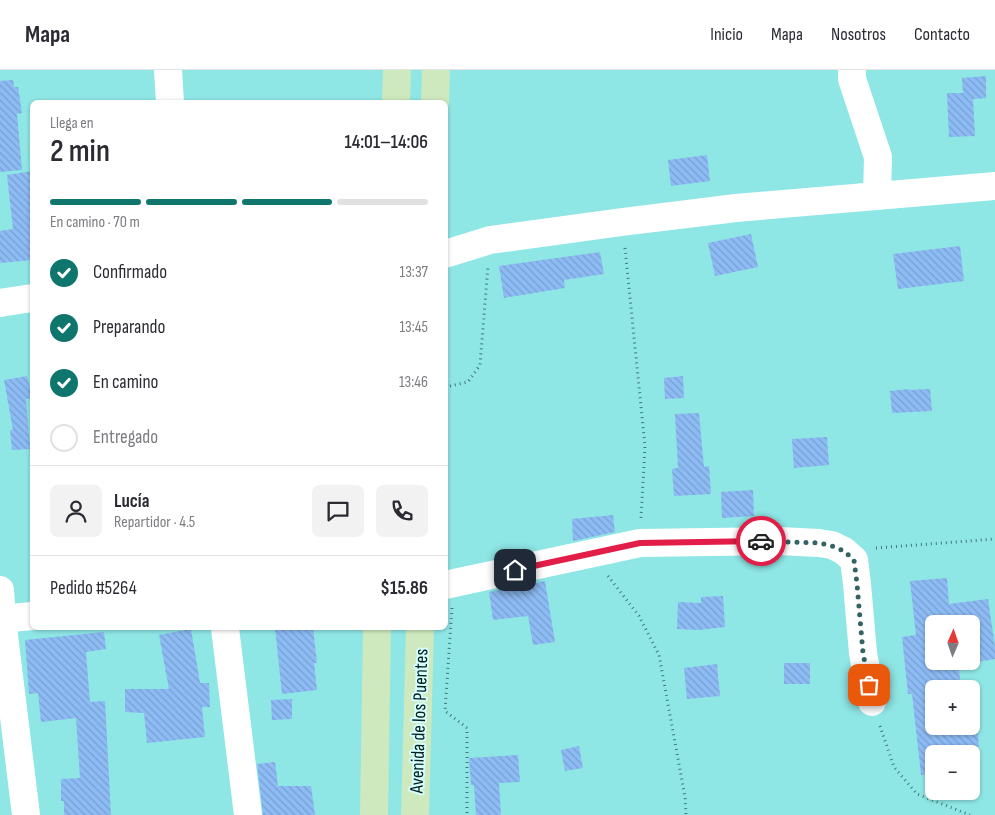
<!DOCTYPE html>
<html lang="es">
<meta charset="utf-8">
<style>
body{margin:0;font-family:"Sofia Sans Condensed",sans-serif;background:#f2f2f3;color:#2b2b33;height:100vh;display:flex;flex-direction:column;font-size:19px;white-space:nowrap}
*{box-sizing:border-box;margin:0}
p{font-size:16px;color:#7c7c81}
.icon{flex:none;width:28px;height:28px;fill:none;stroke:currentColor;stroke-width:2;stroke-linecap:round;stroke-linejoin:round}
.map{position:relative;flex:1;overflow:hidden}
.panel{position:absolute;left:30px;top:30px;width:418px;height:530px;display:flex;flex-direction:column;background:#fff;border-radius:8px;box-shadow:0 1px 4px #0004}
.panel>*{flex:none}
.needle{width:32px;rotate:2deg}
.fabs{position:absolute;left:925px;top:545px;display:grid;gap:10px}
.fabs a{display:grid;place-items:center;width:55px;height:55px;border-radius:8px;background:#fff;box-shadow:0 1px 4px #0004;font-size:25px}
.pin{position:absolute;display:grid;place-items:center;width:42px;height:42px;color:#fff;margin:-21px;border-radius:10px;box-shadow:0 2px 8px #0006}
.courier{position:absolute;display:grid;place-items:center;width:50px;height:50px;margin:-25px;border:4px solid #e11d48;border-radius:50%;background:#fff;color:#222;box-shadow:0 1px 6px #0007}
.summary em{font-style:normal;font-weight:600}
.summary div{display:flex;flex-direction:column-reverse}
.summary{display:flex;align-items:center;justify-content:space-between;height:85px;padding:0 20px}
h1{font-size:32px;font-weight:600;line-height:38px}
.bar{display:grid;grid-template-columns:repeat(4,1fr);gap:8px 5px;align-content:center;height:60px;padding:0 20px}
.bar i{height:6px;border-radius:4px;background:#e1e1e2}
.bar .active{background:#0f766e}
.bar p{grid-column:span 4}
.line{display:flex;align-items:center;gap:12px;padding:0 20px;border-top:1px solid #e1e1e2}
.line div{flex:1}
.round{display:grid;place-items:center;flex:none;width:52px;height:52px;border-radius:8px;background:#f2f2f3}
ol{padding:0 20px;list-style:none}
li{display:flex;align-items:center;gap:15px;height:55px}
li p{margin-inline-start:auto}
li .icon{padding:5px;border-radius:50%;background:#0f766e;color:#fff;stroke-width:4}
li:last-child{color:#7c7c81}
li i{width:28px;height:28px;border:2px solid #e1e1e2;border-radius:50%}
header{display:flex;align-items:center;gap:30px;box-sizing:border-box;height:70px;padding:0 25px;background:#fff;border-bottom:1px solid #e1e1e2}
header strong{font-size:24px}
nav{display:flex;gap:28px;margin-inline-start:auto;font-size:18px}
.map>svg:first-child{display:block}
.building{fill:url(#building-back-hatch)}
.lines{fill:none;stroke-linecap:round;stroke-linejoin:round}
.path{stroke:#427a79;stroke-width:3;stroke-dasharray:1 4;stroke-linecap:butt}
.minor{stroke:#fff;stroke-width:28}
.major{stroke:#cee9be;stroke-width:28}
.done{stroke:#336363;stroke-width:5;stroke-dasharray:0 9}
.route{stroke:#e11d48;stroke-width:6}
.labels{text-anchor:middle;stroke-width:4;stroke-linejoin:round;paint-order:stroke}
.street-label{font-size:19px;fill:#021d1d;stroke:#d5fefd}
</style>
<header>
<strong>Mapa</strong>
<nav><a>Inicio</a><a>Mapa</a><a>Nosotros</a><a>Contacto</a></nav>
</header>
<div class="map">
<svg width="995" height="745" viewBox="0 0 995 745">
<defs>
<pattern id="building-back-hatch" width="6" height="6" patternUnits="userSpaceOnUse" patternTransform="scale(1.25)"><rect width="6" height="6" fill="#8dbbf4"/><path d="M-1 5l2 2M0 0l6 6M5-1l2 2" fill="none" stroke="#78a0d1"/></pattern>
</defs>
<rect width="100%" height="100%" fill="#8ee6e5"/>
<g class="building">
<path d="M 986,6 L 986,28 L 973,29 L 975,66 L 949,67 L 947,23 L 963,23 L 962,8 Z"/>
<path d="M 13,10 L 14,17 L 18,17 L 22,43 L 17,44 L 22,100 L 0,102 L 0,11 Z"/>
<path d="M 707,85 L 710,111 L 671,116 L 668,90 Z"/>
<path d="M 32,101 L 32,190 L 0,193 L 0,161 L 13,159 L 7,105 Z"/>
<path d="M 751,164 L 758,197 L 715,206 L 708,173 Z"/>
<path d="M 960,176 L 964,211 L 898,219 L 893,184 Z"/>
<path d="M 600,182 L 604,204 L 564,210 L 565,218 L 504,228 L 499,196 Z"/>
<path d="M 27,306 L 32,328 L 26,329 L 30,379 L 12,380 L 10,360 L 13,360 L 4,310 Z"/>
<path d="M 683,306 L 684,328 L 665,329 L 664,308 Z"/>
<path d="M 909,319 L 909,320 L 930,319 L 932,341 L 892,343 L 890,321 Z"/>
<path d="M 699,343 L 704,397 L 709,396 L 711,424 L 674,426 L 672,399 L 678,398 L 675,344 Z"/>
<path d="M 827,367 L 829,395 L 794,398 L 792,369 Z"/>
<path d="M 753,420 L 754,446 L 722,448 L 721,422 Z"/>
<path d="M 613,445 L 615,462 L 573,471 L 572,449 Z"/>
<path d="M 947,508 L 949,534 L 988,529 L 995,577 L 995,589 L 971,593 L 971,554 L 934,554 L 934,591 L 958,591 L 961,619 L 934,619 L 934,656 L 977,656 L 979,677 L 934,682 L 934,704 L 921,705 L 912,624 L 908,624 L 902,567 L 916,565 L 910,511 Z"/>
<path d="M 545,511 L 555,572 L 533,575 L 528,546 L 493,550 L 489,522 Z"/>
<path d="M 723,526 L 725,557 L 699,560 L 677,559 L 678,532 L 701,533 L 701,527 Z"/>
<path d="M 275,558 L 313,558 L 317,593 L 314,593 L 317,620 L 282,624 Z"/>
<path d="M 191,559 L 200,613 L 209,613 L 210,637 L 202,637 L 205,667 L 147,673 L 144,643 L 125,642 L 125,619 L 169,619 L 159,565 Z"/>
<path d="M 104,562 L 106,579 L 86,582 L 90,632 L 105,631 L 111,745 L 64,745 L 64,731 L 61,731 L 61,709 L 80,708 L 76,648 L 41,652 L 38,623 L 29,624 L 25,570 Z"/>
<rect x="784" y="593" width="26" height="21"/>
<path d="M 717,594 L 720,626 L 687,629 L 684,598 Z"/>
<path d="M 292,629 L 292,649 L 272,650 L 271,630 Z"/>
<path d="M 579,676 L 583,698 L 565,701 L 561,680 Z"/>
<path d="M 518,685 L 520,712 L 499,713 L 501,745 L 476,745 L 474,715 L 471,715 L 469,688 Z"/>
<path d="M 275,692 L 278,716 L 311,716 L 315,745 L 263,745 L 257,694 Z"/>
</g>
<g class="lines">
<g class="path">
<path d="M 625,178 L 645,376 L 641,448"/>
<path d="M 445,317 L 468,312 L 480,295 L 488,196"/>
<path d="M 876,478 L 995,469"/>
<path d="M 608,506 L 639,546 L 659,585 L 685,727 L 686,745"/>
<path d="M 452,538 L 445,641 L 467,658 L 467,745"/>
<path d="M 880,656 L 894,697 L 917,724 L 970,745"/>
</g>
<g class="minor">
<path d="M 168,0 L 170,32"/>
<path d="M 852,0 L 852,9 L 878,87 L 877,126"/>
<path d="M 445,184 L 490,170 L 622,152 L 736,138 L 995,116"/>
<path d="M 0,233 L 32,228"/>
<path d="M 445,515 L 640,473 L 779,471 L 819,473 L 832,475 L 844,481 L 854,490 L 857,514 L 863,583 L 872,632"/>
<path d="M 0,520 L 2,549 L 26,745"/>
<path d="M 0,549 L 32,546"/>
<path d="M 225,558 L 248,745"/>
</g>
<g class="major">
<path d="M 396,32 L 397,0"/>
<path d="M 435,32 L 436,0"/>
<path d="M 374,745 L 377,558"/>
<path d="M 415,745 L 420,558"/>
</g>
</g>
<g class="lines">
<path class="done" d="M 761,471 L 819,473 L 832,476 L 844,481 L 854,490 L 857,514 L 863,583 L 869,615"/>
<path class="route" d="M 515,500 L 640,473 L 761,471"/>
</g>
<g class="labels">
<g class="street-label">
<text transform="translate(418 651) rotate(-88)" y="7">Avenida de los Puentes</text>
</g>
</g>
</svg>
<div class="fabs">
<a><svg class="needle" viewBox="-14 -14 28 28"><path d="M0-13l5 13h-10z" fill="#e53935"/><path d="M0 13l5-13h-10z" fill="#7c7c81"/></svg></a>
<a>+</a>
<a>−</a>
</div>
<div class="pin" style="left:869px;top:615px;background:#ea580c"><svg class="icon" aria-label="bag" viewBox="0 0 24 24"><path d="M5 8h14l-1 12H6zM9 8a3 3 0 0 1 6 0"/></svg></div>
<div class="pin" style="left:515px;top:500px;background:#1f2937"><svg class="icon" aria-label="home" viewBox="0 0 24 24"><path d="M3 11l9-7 9 7M6 9v11h12V9"/></svg></div>
<div class="courier" style="left:761px;top:471px"><svg class="icon" aria-label="car" viewBox="0 0 24 24"><path d="M5 17H2v-5l4-1 3-4h7l3 4 3 1v5h-3M9 17h6M6 11h13"/><circle cx="7" cy="17" r="2"/><circle cx="17" cy="17" r="2"/></svg></div>
<section class="panel">
<div class="summary"><div><h1>2 min</h1><p>Llega en</p></div><em>14:01–14:06</em></div>
<div class="bar"><i class="active"></i><i class="active"></i><i class="active"></i><i></i><p>En camino · 70 m</p></div>
<ol>
<li><svg class="icon" aria-label="check" viewBox="0 0 24 24"><path d="M5 12l5 5 9-10"/></svg>Confirmado<p>13:37</p></li>
<li><svg class="icon" aria-label="check" viewBox="0 0 24 24"><path d="M5 12l5 5 9-10"/></svg>Preparando<p>13:45</p></li>
<li><svg class="icon" aria-label="check" viewBox="0 0 24 24"><path d="M5 12l5 5 9-10"/></svg>En camino<p>13:46</p></li>
<li><i></i>Entregado</li>
</ol>
<div class="line" style="height:90px"><a class="round"><svg class="icon" aria-label="person" viewBox="0 0 24 24"><circle cx="12" cy="8" r="4"/><path d="M4 21q1-7 8-7t8 7"/></svg></a><div><b>Lucía</b><p>Repartidor · 4.5</p></div><a class="round"><svg class="icon" aria-label="chat" viewBox="0 0 24 24"><path d="M4 5h16v11H9l-5 4z"/></svg></a><a class="round"><svg class="icon" aria-label="phone" viewBox="0 0 24 24"><path d="M5 4h4l2 5-3 2q2 4 5 5l2-3 5 2v4C11 20 4 13 5 4z"/></svg></a></div>
<div class="line" style="height:65px"><div>Pedido #5264</div><b>$15.86</b></div>
</section>
</div>
